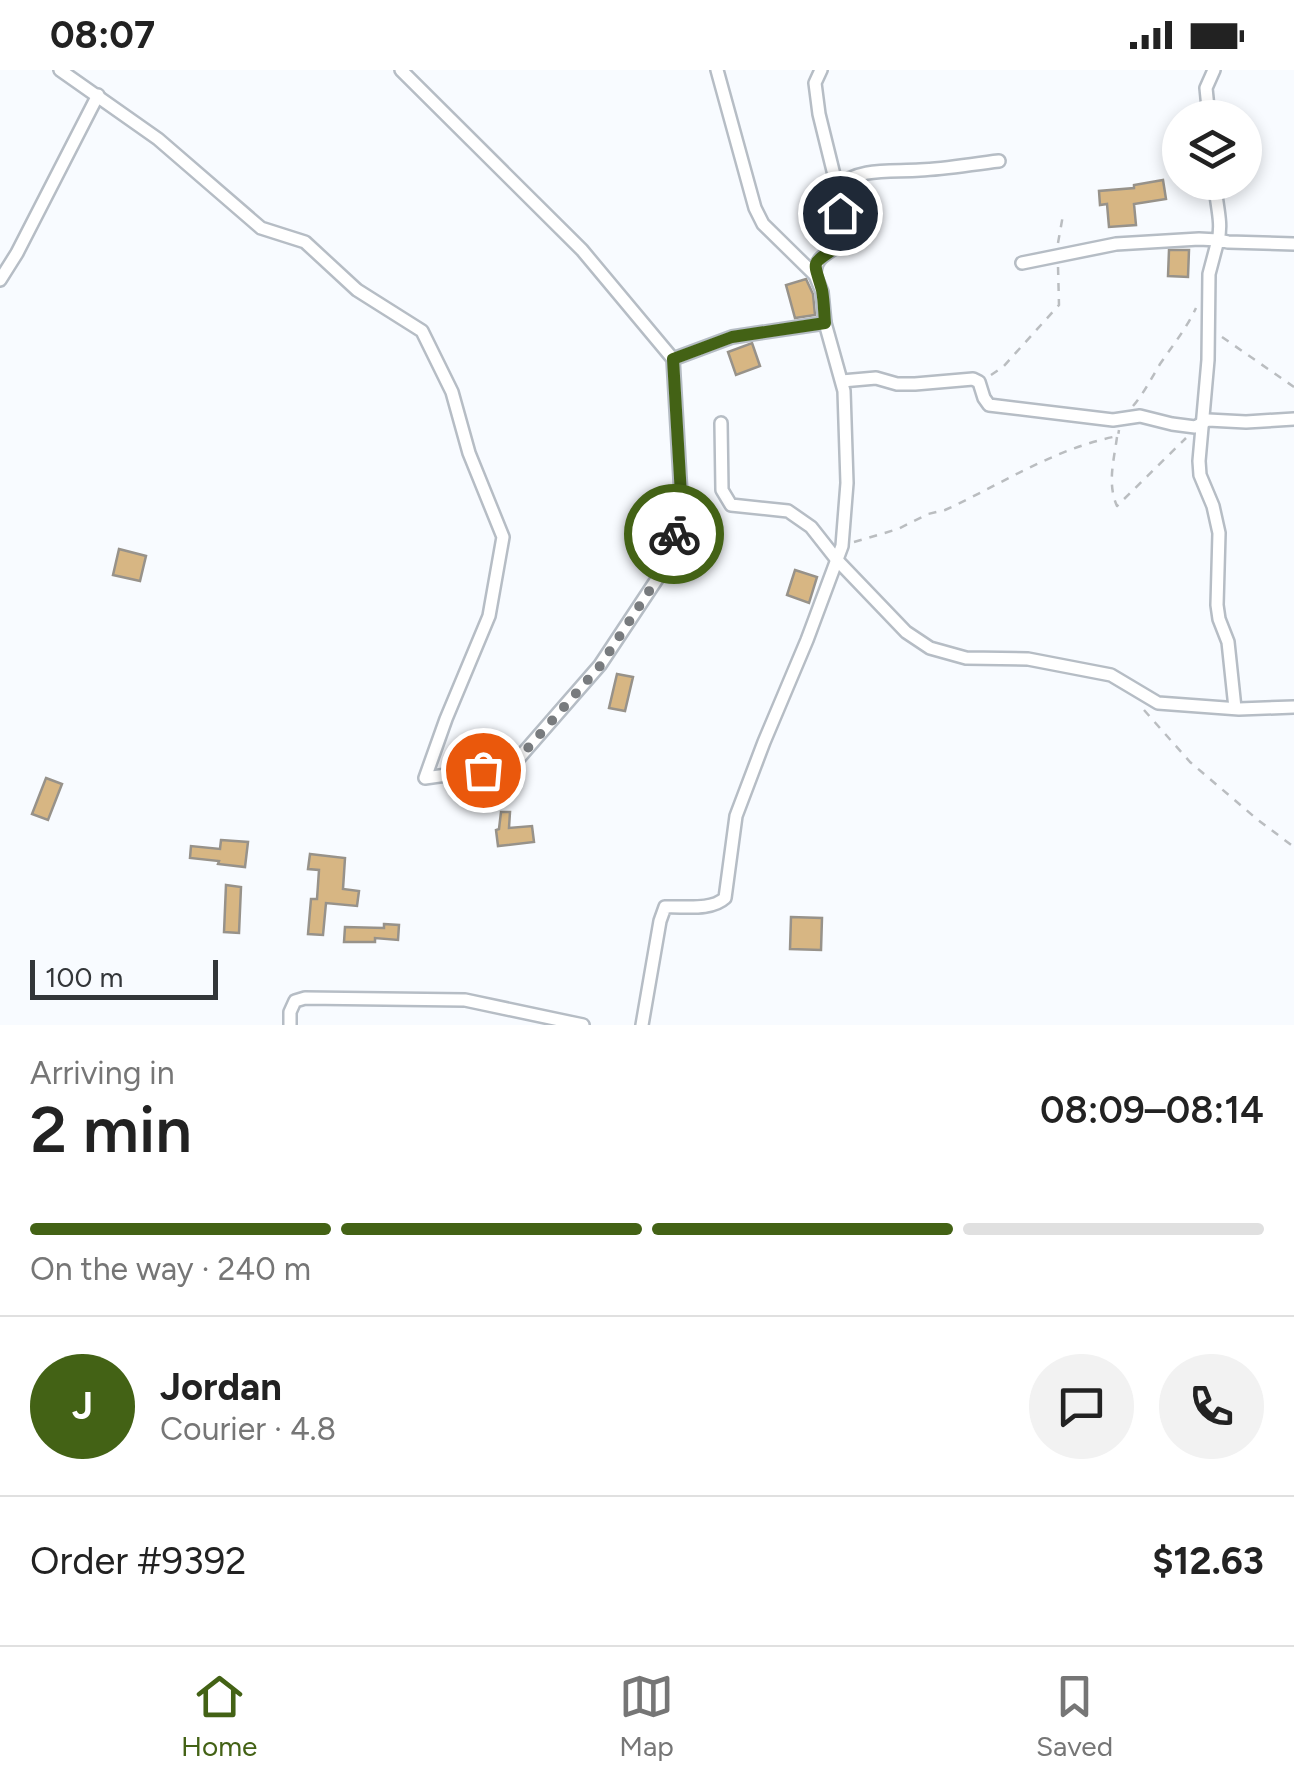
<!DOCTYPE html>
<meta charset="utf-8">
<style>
body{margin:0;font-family:Figtree,sans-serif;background:#f2f2f2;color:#222;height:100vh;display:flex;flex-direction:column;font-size:38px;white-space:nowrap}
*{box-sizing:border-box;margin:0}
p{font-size:32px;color:#767676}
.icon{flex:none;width:55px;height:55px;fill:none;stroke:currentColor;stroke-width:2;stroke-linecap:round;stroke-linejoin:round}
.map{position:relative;height:955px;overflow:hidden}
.drawer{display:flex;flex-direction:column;background:#fff;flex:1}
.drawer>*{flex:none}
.tools{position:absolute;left:1162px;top:30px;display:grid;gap:20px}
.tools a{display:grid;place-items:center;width:100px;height:100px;border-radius:50%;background:#fff;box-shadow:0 5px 15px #0003;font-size:50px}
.scale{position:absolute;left:30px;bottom:25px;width:188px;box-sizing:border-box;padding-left:10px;border:5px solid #333639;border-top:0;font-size:28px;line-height:35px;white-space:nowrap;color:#333639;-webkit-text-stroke:8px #f8fbff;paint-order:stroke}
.pin{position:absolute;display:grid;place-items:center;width:85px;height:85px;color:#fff;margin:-42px;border:5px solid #fff;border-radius:50%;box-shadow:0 2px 10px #0007}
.courier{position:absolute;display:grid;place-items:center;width:100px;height:100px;margin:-50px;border:8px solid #436215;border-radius:50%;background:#fff;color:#222;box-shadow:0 2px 12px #0007}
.headline em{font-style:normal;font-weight:600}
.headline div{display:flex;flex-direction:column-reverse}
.headline{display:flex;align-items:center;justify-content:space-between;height:170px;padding:0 30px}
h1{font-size:65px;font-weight:600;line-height:75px}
.bar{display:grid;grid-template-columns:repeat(4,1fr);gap:15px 10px;align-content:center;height:120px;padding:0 30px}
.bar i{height:12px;border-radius:8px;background:#e0e0e0}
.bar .current{background:#436215}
.bar p{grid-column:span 4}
.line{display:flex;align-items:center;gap:25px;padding:0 30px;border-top:2px solid #e0e0e0}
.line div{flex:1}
.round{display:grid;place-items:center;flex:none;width:105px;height:105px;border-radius:52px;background:#f2f2f2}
.status{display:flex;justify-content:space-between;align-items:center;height:70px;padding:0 50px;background:#fff;direction:ltr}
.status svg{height:28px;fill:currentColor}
.tab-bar{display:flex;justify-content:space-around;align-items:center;height:140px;border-top:2px solid #e0e0e0;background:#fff;font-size:28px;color:#767676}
.tab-bar a{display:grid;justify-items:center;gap:5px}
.tab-bar .current{color:#436215}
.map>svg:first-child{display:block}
.building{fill:#d7b683;stroke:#97928a;stroke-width:2.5}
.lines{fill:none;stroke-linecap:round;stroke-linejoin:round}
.street-casing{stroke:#b6bdc5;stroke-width:16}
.path{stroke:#babdc0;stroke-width:2.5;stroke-dasharray:8 8;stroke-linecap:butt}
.street{stroke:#fff;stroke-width:11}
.done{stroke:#787b7e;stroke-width:10;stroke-dasharray:0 18}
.route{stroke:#436215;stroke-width:12}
</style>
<div class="status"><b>08:07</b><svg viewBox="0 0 49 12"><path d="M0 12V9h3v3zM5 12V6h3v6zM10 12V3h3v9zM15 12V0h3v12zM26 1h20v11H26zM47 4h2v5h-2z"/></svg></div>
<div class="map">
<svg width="1294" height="955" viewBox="0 0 1294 955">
<rect width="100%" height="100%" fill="#f8fbff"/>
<g class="building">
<path d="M 1163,110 L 1166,129 L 1134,134 L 1136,155 L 1109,157 L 1107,134 L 1100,135 L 1099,121 L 1134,118 L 1134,115 Z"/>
<path d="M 1169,180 L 1189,180 L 1188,207 L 1168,206 Z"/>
<path d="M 806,209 L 813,224 L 815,245 L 795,248 L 786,215 Z"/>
<path d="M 752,273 L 760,296 L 736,305 L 728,282 Z"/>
<path d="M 119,479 L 146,486 L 140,511 L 113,505 Z"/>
<path d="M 795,500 L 817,507 L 809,533 L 787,525 Z"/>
<path d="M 617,604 L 633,607 L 625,641 L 609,638 Z"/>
<path d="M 46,708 L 62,714 L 48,750 L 32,744 Z"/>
<path d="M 501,742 L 510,742 L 509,758 L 532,756 L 534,772 L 498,776 L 496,760 L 499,759 Z"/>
<path d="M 221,770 L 248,772 L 245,797 L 218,794 L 219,791 L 190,788 L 191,776 L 220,779 Z"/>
<path d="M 310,784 L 345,788 L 343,819 L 359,821 L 357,836 L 326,833 L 323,865 L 308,864 L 311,829 L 317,829 L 319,800 L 308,799 Z"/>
<path d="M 226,815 L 241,817 L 239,863 L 224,862 Z"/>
<path d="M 791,847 L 822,848 L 821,880 L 790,879 Z"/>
<path d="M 384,854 L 399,855 L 398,870 L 375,868 L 375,872 L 344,872 L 345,857 L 384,858 Z"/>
</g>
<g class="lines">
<defs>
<g id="street">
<path d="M 60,0 L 158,69 L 261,158 L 305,172 L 357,220 L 422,261 L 452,322 L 469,383 L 503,467 L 489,546 L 446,649 L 425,708 L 512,696 L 600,595 L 659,506 L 682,442 L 673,289 L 582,180 L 401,0"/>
<path d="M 1209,48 L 1206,18 L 1214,0"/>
<path d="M 837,117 C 859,97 891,102 920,100 C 946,99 972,94 999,91"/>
<path d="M 1022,193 L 1116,174 L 1199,169 L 1218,170 C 1223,152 1215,131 1215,112"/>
<path d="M 815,205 C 815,188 825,185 838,176 L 840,143 L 837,117 L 819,44 L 815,13 L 821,0"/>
<path d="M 0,210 L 17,183 L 98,25"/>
<path d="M 673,289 L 732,267 L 825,253"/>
<path d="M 842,311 L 876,308 L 897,314 L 915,314 L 973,309 L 979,312 L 984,328 L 989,335 L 1113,350 L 1140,346 L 1172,354 L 1195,357 L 1208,350 L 1246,352 L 1294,349"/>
<path d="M 721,353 L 722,420 L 731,435 L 788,441 L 811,457 L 837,490 L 906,562 L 930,578 L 966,588 L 1028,589 L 1111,605 L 1158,633 L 1239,639 L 1294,637"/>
<path d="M 1235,638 L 1228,572 L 1219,549 L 1217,535 L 1219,463 L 1213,436 L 1200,405 L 1199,391 L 1208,290 L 1209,204 L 1218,170 L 1228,172 L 1294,174"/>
<path d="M 290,955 L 290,942 L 295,931 L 305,928 L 465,930 L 583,955"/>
<path d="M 642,955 L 660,851 L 665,837 C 684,836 711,841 725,828 L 736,746 L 764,672 L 807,570 L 842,476 L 847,413 L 844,321 L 825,253 L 822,222 L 815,205 L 763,154 L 755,138 L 717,0"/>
</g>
</defs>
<use href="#street" class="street-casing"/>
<g class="path">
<path d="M 1058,173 L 1063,145"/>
<path d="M 1222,267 L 1294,317"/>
<path d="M 991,305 L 1003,297 L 1059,235 L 1058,196"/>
<path d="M 1133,336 C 1144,323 1151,309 1160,294 C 1173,275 1186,259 1196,238"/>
<path d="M 1117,367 C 1114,390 1107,414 1117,436 L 1186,368"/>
<path d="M 854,472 L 898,459 L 928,444 L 945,440 C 1002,414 1055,378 1118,366 L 1119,360"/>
<path d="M 1144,640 L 1190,692 L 1258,750 L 1294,777"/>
</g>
<use href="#street" class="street"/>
</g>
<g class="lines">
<path class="done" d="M 483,700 L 512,696 L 600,596 L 659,506 L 674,464"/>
<path class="route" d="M 674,464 L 682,442 L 673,289 L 732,267 L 825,253 C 824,242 824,231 822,220 C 813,188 810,196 838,176 L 840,143"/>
</g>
</svg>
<div class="tools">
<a><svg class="icon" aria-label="layers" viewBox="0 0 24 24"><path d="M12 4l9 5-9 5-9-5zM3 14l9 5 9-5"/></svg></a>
</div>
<div class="scale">100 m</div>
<div class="pin" style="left:483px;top:700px;background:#ea580c"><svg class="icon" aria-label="bag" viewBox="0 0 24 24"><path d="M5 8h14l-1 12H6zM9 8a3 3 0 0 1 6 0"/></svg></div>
<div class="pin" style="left:840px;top:143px;background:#1f2937"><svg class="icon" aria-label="home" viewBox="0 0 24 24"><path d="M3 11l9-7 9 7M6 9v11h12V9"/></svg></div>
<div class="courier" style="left:674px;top:464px"><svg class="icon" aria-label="bike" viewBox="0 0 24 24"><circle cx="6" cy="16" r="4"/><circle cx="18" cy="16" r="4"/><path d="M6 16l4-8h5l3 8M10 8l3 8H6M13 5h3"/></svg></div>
</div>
<section class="drawer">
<div class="headline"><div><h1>2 min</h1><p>Arriving in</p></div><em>08:09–08:14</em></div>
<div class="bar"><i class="current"></i><i class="current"></i><i class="current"></i><i></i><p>On the way · 240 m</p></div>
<div class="line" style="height:180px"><b class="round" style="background:#436215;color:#fff">J</b><div><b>Jordan</b><p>Courier · 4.8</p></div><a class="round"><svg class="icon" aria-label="chat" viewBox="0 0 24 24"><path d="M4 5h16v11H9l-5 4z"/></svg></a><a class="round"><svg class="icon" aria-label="phone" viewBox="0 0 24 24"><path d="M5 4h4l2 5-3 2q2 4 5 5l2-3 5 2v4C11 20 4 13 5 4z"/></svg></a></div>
<div class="line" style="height:130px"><div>Order #9392</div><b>$12.63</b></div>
</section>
<nav class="tab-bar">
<a class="current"><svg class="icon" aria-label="home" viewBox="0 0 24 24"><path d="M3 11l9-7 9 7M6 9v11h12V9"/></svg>Home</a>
<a><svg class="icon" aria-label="map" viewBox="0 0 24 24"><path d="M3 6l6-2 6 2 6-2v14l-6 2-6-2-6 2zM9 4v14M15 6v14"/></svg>Map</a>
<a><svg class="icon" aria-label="saved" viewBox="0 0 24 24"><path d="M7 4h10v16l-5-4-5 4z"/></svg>Saved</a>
</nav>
